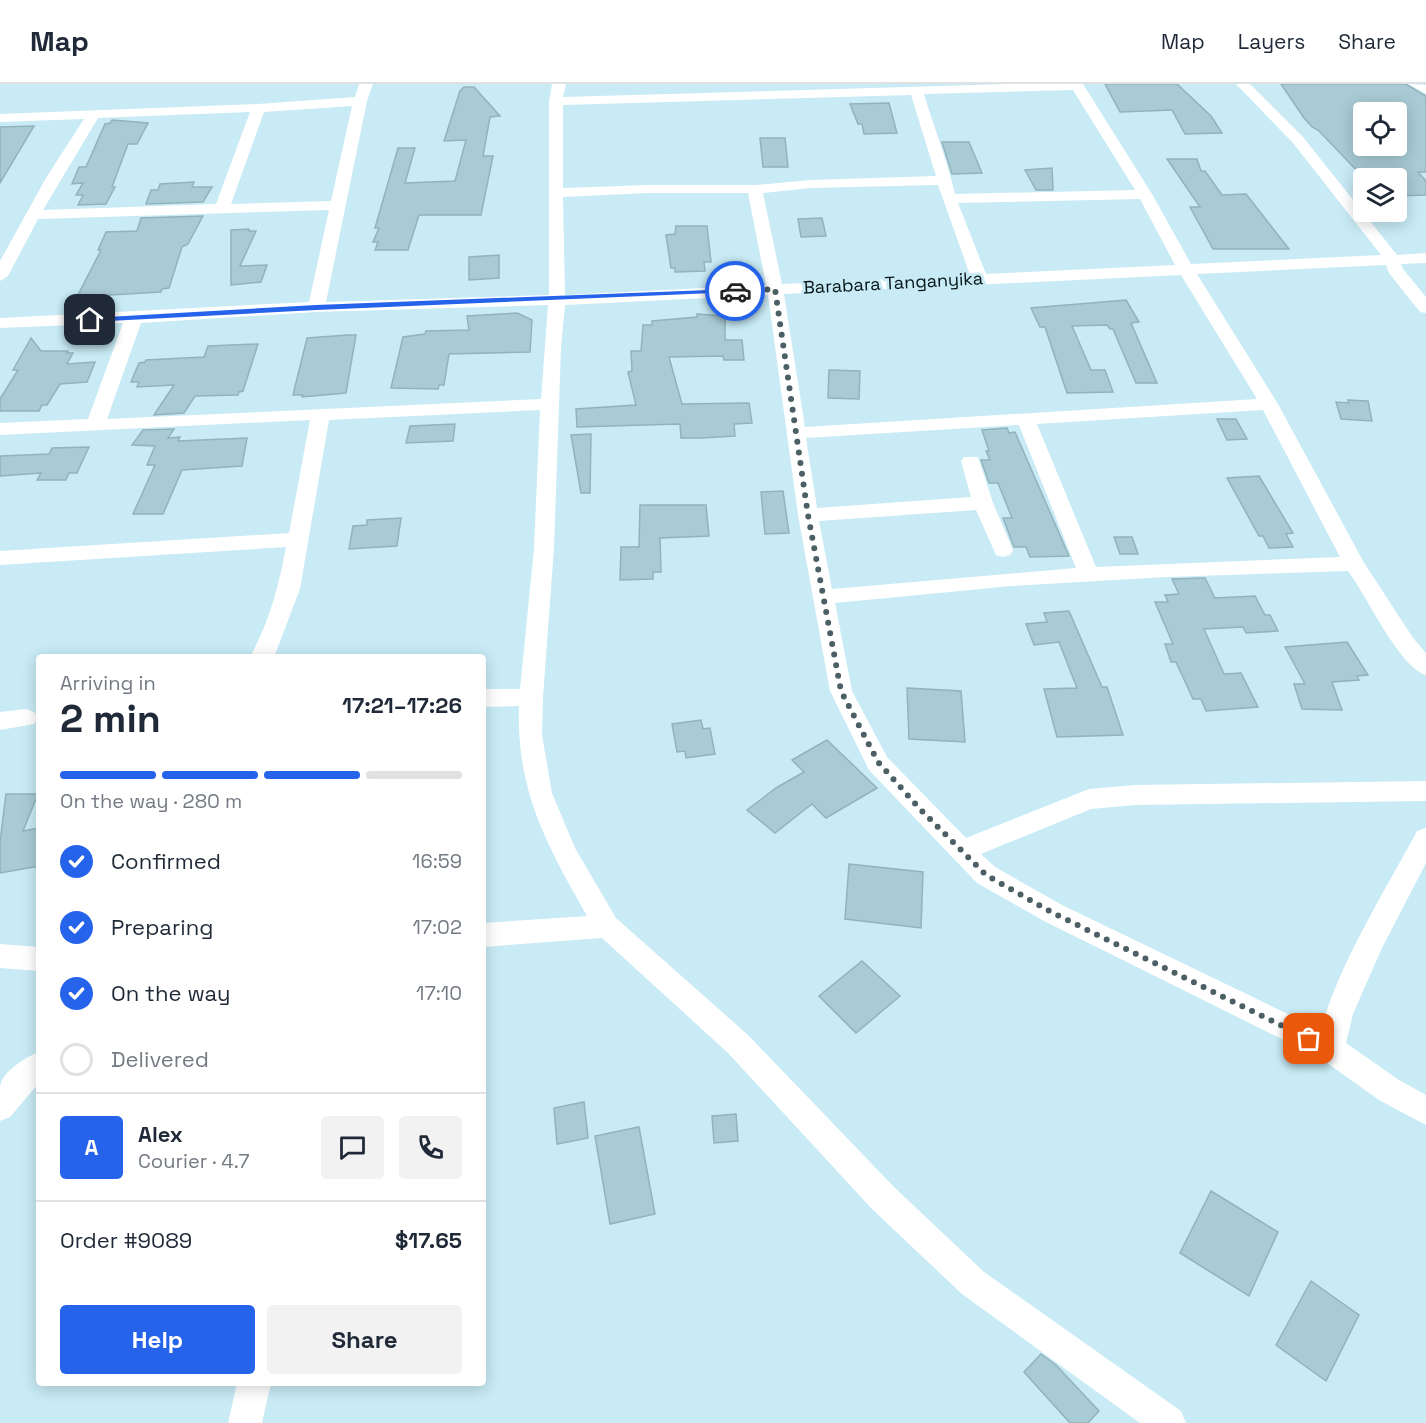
<!DOCTYPE html>
<meta charset="utf-8">
<style>
body{margin:0;font-family:"Space Grotesk",sans-serif;background:#f2f2f3;color:#1f2937;height:100vh;display:flex;flex-direction:column;font-size:22px;white-space:nowrap}
*{box-sizing:border-box;margin:0}
p{font-size:20px;color:#747a83}
.icon{flex:none;width:33px;height:33px;fill:none;stroke:currentColor;stroke-width:2;stroke-linecap:round;stroke-linejoin:round}
.map{position:relative;flex:1;overflow:hidden}
.details{position:absolute;left:36px;top:570px;width:450px;height:732px;display:flex;flex-direction:column;background:#fff;border-radius:6px;box-shadow:0 3px 15px #0003}
.details>*{flex:none}
.controls{position:absolute;left:1353px;top:18px;display:grid;gap:12px}
.controls a{display:grid;place-items:center;width:54px;height:54px;border-radius:6px;background:#fff;box-shadow:0 3px 15px #0003;font-size:30px}
.pin{position:absolute;display:grid;place-items:center;width:51px;height:51px;color:#fff;margin:-26px;border-radius:12px;box-shadow:0 3px 9px #0006}
.courier{position:absolute;display:grid;place-items:center;width:60px;height:60px;margin:-30px;border:4px solid #2563eb;border-radius:50%;background:#fff;color:#222;box-shadow:0 2px 8px #0007}
.head em{font-style:normal;font-weight:700}
.head div{display:flex;flex-direction:column-reverse}
.head{display:flex;align-items:center;justify-content:space-between;height:102px;padding:0 24px}
h1{font-size:39px;font-weight:700;line-height:45px}
.bar{display:grid;grid-template-columns:repeat(4,1fr);gap:9px 6px;align-content:center;height:72px;padding:0 24px}
.bar i{height:8px;border-radius:4px;background:#e0e1e3}
.bar .selected{background:#2563eb}
.bar p{grid-column:span 4}
.line{display:flex;align-items:center;gap:15px;padding:0 24px;border-top:2px solid #e0e1e3}
.line div{flex:1}
.round{display:grid;place-items:center;flex:none;width:63px;height:63px;border-radius:6px;background:#f2f2f3}
ol{padding:0 24px;list-style:none}
li{display:flex;align-items:center;gap:18px;height:66px}
li p{margin-inline-start:auto}
li .icon{padding:6px;border-radius:50%;background:#2563eb;color:#fff;stroke-width:4}
li:last-child{color:#747a83}
li i{width:33px;height:33px;border:3px solid #e0e1e3;border-radius:50%}
.primary-button{display:flex;gap:12px;margin-top:auto;padding:12px 24px}
.primary-button a{flex:1;height:69px;border-radius:6px;background:#2563eb;color:#fff;font-size:24px;font-weight:700;line-height:69px;text-align:center}
.primary-button a+a{background:#f2f2f3;color:#1f2937}
header{display:flex;align-items:center;gap:36px;box-sizing:border-box;height:84px;padding:0 30px;background:#fff;border-bottom:2px solid #e0e1e3}
header strong{font-size:28px}
nav{display:flex;gap:33px;margin-inline-start:auto;font-size:21px}
.map>svg:first-child{display:block}
.building{fill:#a9cbd5;stroke:#92b3bc;stroke-width:1.5;fill-rule:evenodd}
.lines{fill:none;stroke-linecap:round;stroke-linejoin:round}
.minor{fill:#fff;fill-rule:evenodd}
.route{fill:#2563eb}
.done{stroke:#4b5f65;stroke-width:6;stroke-dasharray:0 10.8}
.labels{text-anchor:middle;stroke-width:6;stroke-linejoin:round;paint-order:stroke}
.far-street-label{font-size:18px;fill:#071417;stroke:#c8ebf5}
</style>
<header>
<strong>Map</strong>
<nav><a>Map</a><a>Layers</a><a>Share</a></nav>
</header>
<div class="map">
<svg width="1426" height="1339" viewBox="0 0 1426 1339">
<rect width="100%" height="100%" fill="#c8ebf5"/>
<g class="building">
<path d="M 1105,0 L 1177,0 L 1211,32 L 1222,49 L 1185,50 L 1172,26 L 1120,28 Z"/>
<path d="M 1281,0 L 1406,0 L 1426,12 L 1426,88 L 1418,88 L 1426,97 L 1426,111 L 1396,112 L 1396,94 L 1364,94 L 1318,46 L 1312,43 L 1304,34 ZM 1364,28 L 1396,28 L 1396,62 L 1364,62 Z"/>
<path d="M 464,3 L 474,3 L 500,32 L 490,33 L 483,72 L 493,72 L 481,131 L 419,131 L 408,166 L 375,166 L 378,158 L 373,158 L 379,144 L 375,144 L 398,64 L 415,64 L 405,99 L 455,97 L 466,56 L 444,57 L 460,7 Z"/>
<path d="M 889,19 L 897,49 L 864,50 L 862,40 L 858,40 L 850,20 Z"/>
<path d="M 112,36 L 148,39 L 137,60 L 128,60 L 112,103 L 115,103 L 106,120 L 78,121 L 83,111 L 76,111 L 83,99 L 72,100 L 79,83 L 86,83 L 105,40 L 110,39 Z"/>
<path d="M 34,42 L 0,99 L 0,43 Z"/>
<path d="M 760,54 L 785,54 L 788,83 L 763,83 Z"/>
<path d="M 942,58 L 969,58 L 982,89 L 952,90 Z"/>
<path d="M 1167,75 L 1197,75 L 1201,87 L 1205,87 L 1222,111 L 1246,110 L 1289,165 L 1213,165 L 1190,123 L 1200,123 Z"/>
<path d="M 1052,84 L 1053,106 L 1036,106 L 1025,86 Z"/>
<path d="M 194,98 L 192,103 L 212,103 L 203,118 L 146,120 L 151,106 L 158,106 L 160,100 Z"/>
<path d="M 203,132 L 188,160 L 182,163 L 169,204 L 162,205 L 161,208 L 77,213 L 101,166 L 98,166 L 106,148 L 137,147 L 141,134 Z"/>
<path d="M 822,134 L 826,152 L 801,153 L 798,135 Z"/>
<path d="M 676,142 L 707,142 L 711,178 L 704,178 L 705,187 L 675,188 L 675,184 L 671,184 L 666,151 L 675,150 Z"/>
<path d="M 249,145 L 249,147 L 256,147 L 240,182 L 267,181 L 261,198 L 231,201 L 231,146 Z"/>
<path d="M 499,171 L 499,194 L 469,196 L 469,173 Z"/>
<path d="M 1126,216 L 1139,238 L 1131,239 L 1157,299 L 1136,299 L 1113,245 L 1110,245 L 1107,241 L 1072,242 L 1091,286 L 1105,286 L 1113,308 L 1067,309 L 1045,243 L 1040,243 L 1031,224 Z"/>
<path d="M 517,229 L 532,236 L 530,268 L 449,270 L 444,301 L 439,301 L 438,305 L 391,304 L 403,253 L 425,250 L 426,247 L 469,246 L 467,232 Z"/>
<path d="M 697,230 L 725,232 L 725,256 L 742,256 L 744,276 L 724,276 L 723,272 L 669,273 L 682,320 L 749,319 L 752,339 L 734,340 L 735,352 L 702,354 L 681,354 L 680,340 L 577,343 L 576,325 L 636,321 L 628,288 L 632,287 L 631,267 L 641,267 L 643,241 L 652,241 L 652,237 L 697,233 Z"/>
<path d="M 348,251 L 356,251 L 346,309 L 302,313 L 303,311 L 293,311 L 307,254 Z"/>
<path d="M 31,254 L 41,267 L 68,267 L 67,269 L 73,269 L 67,280 L 95,278 L 87,298 L 60,300 L 47,321 L 42,321 L 39,327 L 0,327 L 0,315 L 18,286 L 13,286 Z"/>
<path d="M 258,260 L 243,307 L 239,308 L 238,311 L 195,312 L 184,329 L 154,331 L 174,301 L 137,303 L 139,298 L 131,298 L 139,279 L 145,278 L 146,276 L 204,273 L 208,262 Z"/>
<path d="M 829,286 L 860,287 L 859,315 L 828,314 Z"/>
<path d="M 1348,316 L 1368,317 L 1372,337 L 1341,335 L 1336,318 L 1349,319 Z"/>
<path d="M 1217,335 L 1236,335 L 1247,355 L 1227,356 Z"/>
<path d="M 455,340 L 453,357 L 406,359 L 410,342 Z"/>
<path d="M 1007,344 L 1009,349 L 1015,348 L 1069,472 L 1030,473 L 1026,463 L 1014,463 L 1003,434 L 1012,434 L 998,399 L 989,399 L 981,376 L 990,376 L 986,367 L 989,367 L 982,346 Z"/>
<path d="M 174,345 L 168,354 L 180,353 L 178,357 L 247,354 L 242,382 L 182,386 L 163,430 L 133,430 L 155,381 L 147,381 L 155,362 L 132,361 L 143,346 Z"/>
<path d="M 591,350 L 590,409 L 581,409 L 571,351 Z"/>
<path d="M 89,363 L 77,389 L 69,389 L 66,396 L 37,396 L 41,389 L 0,392 L 0,372 L 49,370 L 52,364 Z"/>
<path d="M 1259,392 L 1293,449 L 1286,450 L 1293,463 L 1269,464 L 1263,452 L 1259,452 L 1227,394 Z"/>
<path d="M 783,407 L 789,449 L 765,450 L 761,408 Z"/>
<path d="M 640,421 L 706,421 L 709,452 L 660,454 L 661,488 L 653,488 L 653,495 L 620,496 L 621,463 L 639,463 Z"/>
<path d="M 401,434 L 397,462 L 349,465 L 353,442 L 367,441 L 367,436 Z"/>
<path d="M 1114,453 L 1132,453 L 1138,470 L 1120,470 Z"/>
<path d="M 1205,494 L 1215,514 L 1255,512 L 1265,531 L 1270,531 L 1278,547 L 1246,549 L 1243,543 L 1204,545 L 1224,590 L 1241,589 L 1258,623 L 1206,627 L 1201,615 L 1193,615 L 1176,578 L 1171,578 L 1165,560 L 1173,560 L 1155,518 L 1168,518 L 1165,511 L 1179,510 L 1172,495 Z"/>
<path d="M 1069,527 L 1102,603 L 1107,603 L 1123,651 L 1057,653 L 1044,605 L 1077,604 L 1059,558 L 1034,561 L 1026,540 L 1047,538 L 1044,529 Z"/>
<path d="M 1347,558 L 1368,591 L 1357,592 L 1359,596 L 1332,598 L 1342,626 L 1302,625 L 1294,600 L 1305,600 L 1285,563 Z"/>
<path d="M 907,604 L 961,607 L 965,658 L 909,655 Z"/>
<path d="M 701,636 L 703,645 L 710,644 L 715,670 L 686,674 L 685,667 L 677,668 L 672,640 Z"/>
<path d="M 827,656 L 877,704 L 826,734 L 812,720 L 775,749 L 747,726 L 776,704 L 804,688 L 792,676 Z"/>
<path d="M 6,710 L 38,710 L 23,747 L 39,744 L 39,782 L 0,789 L 0,758 Z"/>
<path d="M 849,780 L 923,788 L 921,844 L 845,835 Z"/>
<path d="M 862,877 L 900,912 L 856,949 L 819,912 Z"/>
<path d="M 584,1018 L 588,1054 L 557,1060 L 554,1024 Z"/>
<path d="M 736,1030 L 738,1057 L 714,1059 L 712,1032 Z"/>
<path d="M 639,1043 L 655,1130 L 610,1140 L 595,1052 Z"/>
<path d="M 1211,1107 L 1278,1148 L 1249,1212 L 1180,1169 Z"/>
<path d="M 1311,1197 L 1359,1231 L 1326,1297 L 1276,1261 Z"/>
<path d="M 1041,1270 L 1056,1281 L 1099,1327 L 1088,1339 L 1070,1339 L 1024,1288 Z"/>
</g>
<g class="lines">
<g class="minor">
<path d="M 359,0 L 373,0 L 367,17 L 326,218 L 549,211 L 549,17 L 552,0 L 566,0 L 563,13 L 1008,0 L 1083,0 L 1152,110 L 1191,180 L 1381,171 L 1293,59 L 1236,0 L 1250,0 L 1303,53 L 1397,171 L 1426,169 L 1426,179 L 1401,180 L 1403,185 L 1426,213 L 1426,229 L 1420,228 L 1389,189 L 1386,181 L 1197,190 L 1278,320 L 1363,477 L 1413,554 L 1426,569 L 1426,591 C 1399,583 1367,512 1348,487 L 1167,493 L 1012,502 L 835,519 L 852,607 L 887,673 L 966,754 L 1089,705 L 1135,701 L 1426,697 L 1426,717 L 1135,721 L 1091,725 L 981,770 L 995,783 L 1062,821 L 1321,946 C 1338,881 1385,807 1417,747 L 1426,744 L 1426,779 L 1381,866 L 1353,930 L 1346,959 L 1399,996 L 1426,1011 L 1426,1041 L 1379,1016 L 1320,974 L 1044,837 L 977,799 L 869,686 L 830,607 L 798,431 L 768,211 L 565,221 L 561,264 L 554,464 L 543,613 L 542,651 L 552,709 L 575,764 L 616,834 L 748,951 L 894,1103 L 984,1188 L 1181,1327 L 1186,1339 L 1140,1339 L 962,1210 L 872,1125 L 728,969 L 602,854 L 483,863 L 483,839 L 587,832 C 547,761 516,707 519,622 L 483,623 L 483,605 L 520,605 L 534,464 L 540,326 L 329,336 L 300,505 L 274,573 L 250,573 C 269,539 279,501 286,463 L 0,481 L 0,467 L 289,449 L 310,336 L 0,351 L 0,339 L 88,335 L 123,239 L 0,244 L 0,234 L 309,218 L 329,126 L 38,135 L 8,192 L 0,197 L 0,177 L 46,94 L 84,35 L 0,38 L 0,30 L 258,20 L 355,13 ZM 1073,6 L 1135,106 L 955,110 C 947,76 934,44 924,10 ZM 911,11 L 936,92 L 811,96 L 755,101 L 648,101 L 563,104 L 563,21 ZM 352,22 L 331,117 L 231,120 L 264,28 ZM 250,28 L 216,120 L 43,126 L 98,34 ZM 938,101 L 970,191 L 782,200 L 763,109 L 811,104 ZM 648,109 L 748,109 L 766,201 L 565,211 L 563,113 ZM 1140,115 L 1175,181 L 986,190 L 958,119 ZM 1181,191 L 1257,315 L 805,343 L 784,210 ZM 548,221 L 541,315 L 107,335 L 141,239 L 316,228 ZM 1263,326 L 1340,473 L 1096,483 L 1037,340 ZM 1019,341 L 1076,484 L 832,505 L 819,437 L 976,426 L 996,471 L 1003,473 L 1010,471 L 1013,466 L 993,419 L 978,373 L 964,373 L 961,377 L 971,413 L 817,424 L 806,354 Z"/>
<path d="M 1408,0 L 1426,1 L 1426,10 Z"/>
<path d="M 26,625 L 34,628 L 38,634 L 34,640 L 0,646 L 0,628 Z"/>
<path d="M 0,860 L 39,863 L 39,887 L 0,884 Z"/>
<path d="M 39,968 L 39,999 L 10,1033 L 0,1037 C 0,1026 0,1013 0,1003 C 2,987 26,973 39,968 Z"/>
<path d="M 237,1299 L 271,1299 L 262,1339 L 228,1339 Z"/>
</g>
</g>
<path class="route" d="M 735,205 L 737,208 L 316,226 L 90,238 L 86,236 L 90,234 L 316,221 Z"/>
<g class="lines">
<path class="done" d="M 735,207 L 775,205 L 808,431 L 841,607 L 878,678 L 920,725 L 986,791 L 1053,829 L 1309,955"/>
</g>
<g class="labels">
<g class="far-street-label">
<text transform="translate(893 199) rotate(-3)" y="6">Barabara Tanganyika</text>
</g>
</g>
</svg>
<div class="controls">
<a><svg class="icon" aria-label="locate" viewBox="0 0 24 24"><circle cx="12" cy="12" r="6"/><path d="M12 2v4M12 18v4M2 12h4M18 12h4"/></svg></a>
<a><svg class="icon" aria-label="layers" viewBox="0 0 24 24"><path d="M12 4l9 5-9 5-9-5zM3 14l9 5 9-5"/></svg></a>
</div>
<div class="pin" style="left:1309px;top:955px;background:#ea580c"><svg class="icon" aria-label="bag" viewBox="0 0 24 24"><path d="M5 8h14l-1 12H6zM9 8a3 3 0 0 1 6 0"/></svg></div>
<div class="pin" style="left:90px;top:236px;background:#1f2937"><svg class="icon" aria-label="home" viewBox="0 0 24 24"><path d="M3 11l9-7 9 7M6 9v11h12V9"/></svg></div>
<div class="courier" style="left:735px;top:207px"><svg class="icon" aria-label="car" viewBox="0 0 24 24"><path d="M5 17H2v-5l4-1 3-4h7l3 4 3 1v5h-3M9 17h6M6 11h13"/><circle cx="7" cy="17" r="2"/><circle cx="17" cy="17" r="2"/></svg></div>
<section class="details">
<div class="head"><div><h1>2 min</h1><p>Arriving in</p></div><em>17:21–17:26</em></div>
<div class="bar"><i class="selected"></i><i class="selected"></i><i class="selected"></i><i></i><p>On the way · 280 m</p></div>
<ol>
<li><svg class="icon" aria-label="check" viewBox="0 0 24 24"><path d="M5 12l5 5 9-10"/></svg>Confirmed<p>16:59</p></li>
<li><svg class="icon" aria-label="check" viewBox="0 0 24 24"><path d="M5 12l5 5 9-10"/></svg>Preparing<p>17:02</p></li>
<li><svg class="icon" aria-label="check" viewBox="0 0 24 24"><path d="M5 12l5 5 9-10"/></svg>On the way<p>17:10</p></li>
<li><i></i>Delivered</li>
</ol>
<div class="line" style="height:108px"><b class="round" style="background:#2563eb;color:#fff">A</b><div><b>Alex</b><p>Courier · 4.7</p></div><a class="round"><svg class="icon" aria-label="chat" viewBox="0 0 24 24"><path d="M4 5h16v11H9l-5 4z"/></svg></a><a class="round"><svg class="icon" aria-label="phone" viewBox="0 0 24 24"><path d="M5 4h4l2 5-3 2q2 4 5 5l2-3 5 2v4C11 20 4 13 5 4z"/></svg></a></div>
<div class="line" style="height:78px"><div>Order #9089</div><b>$17.65</b></div>
<div class="primary-button"><a>Help</a><a>Share</a></div>
</section>
</div>
